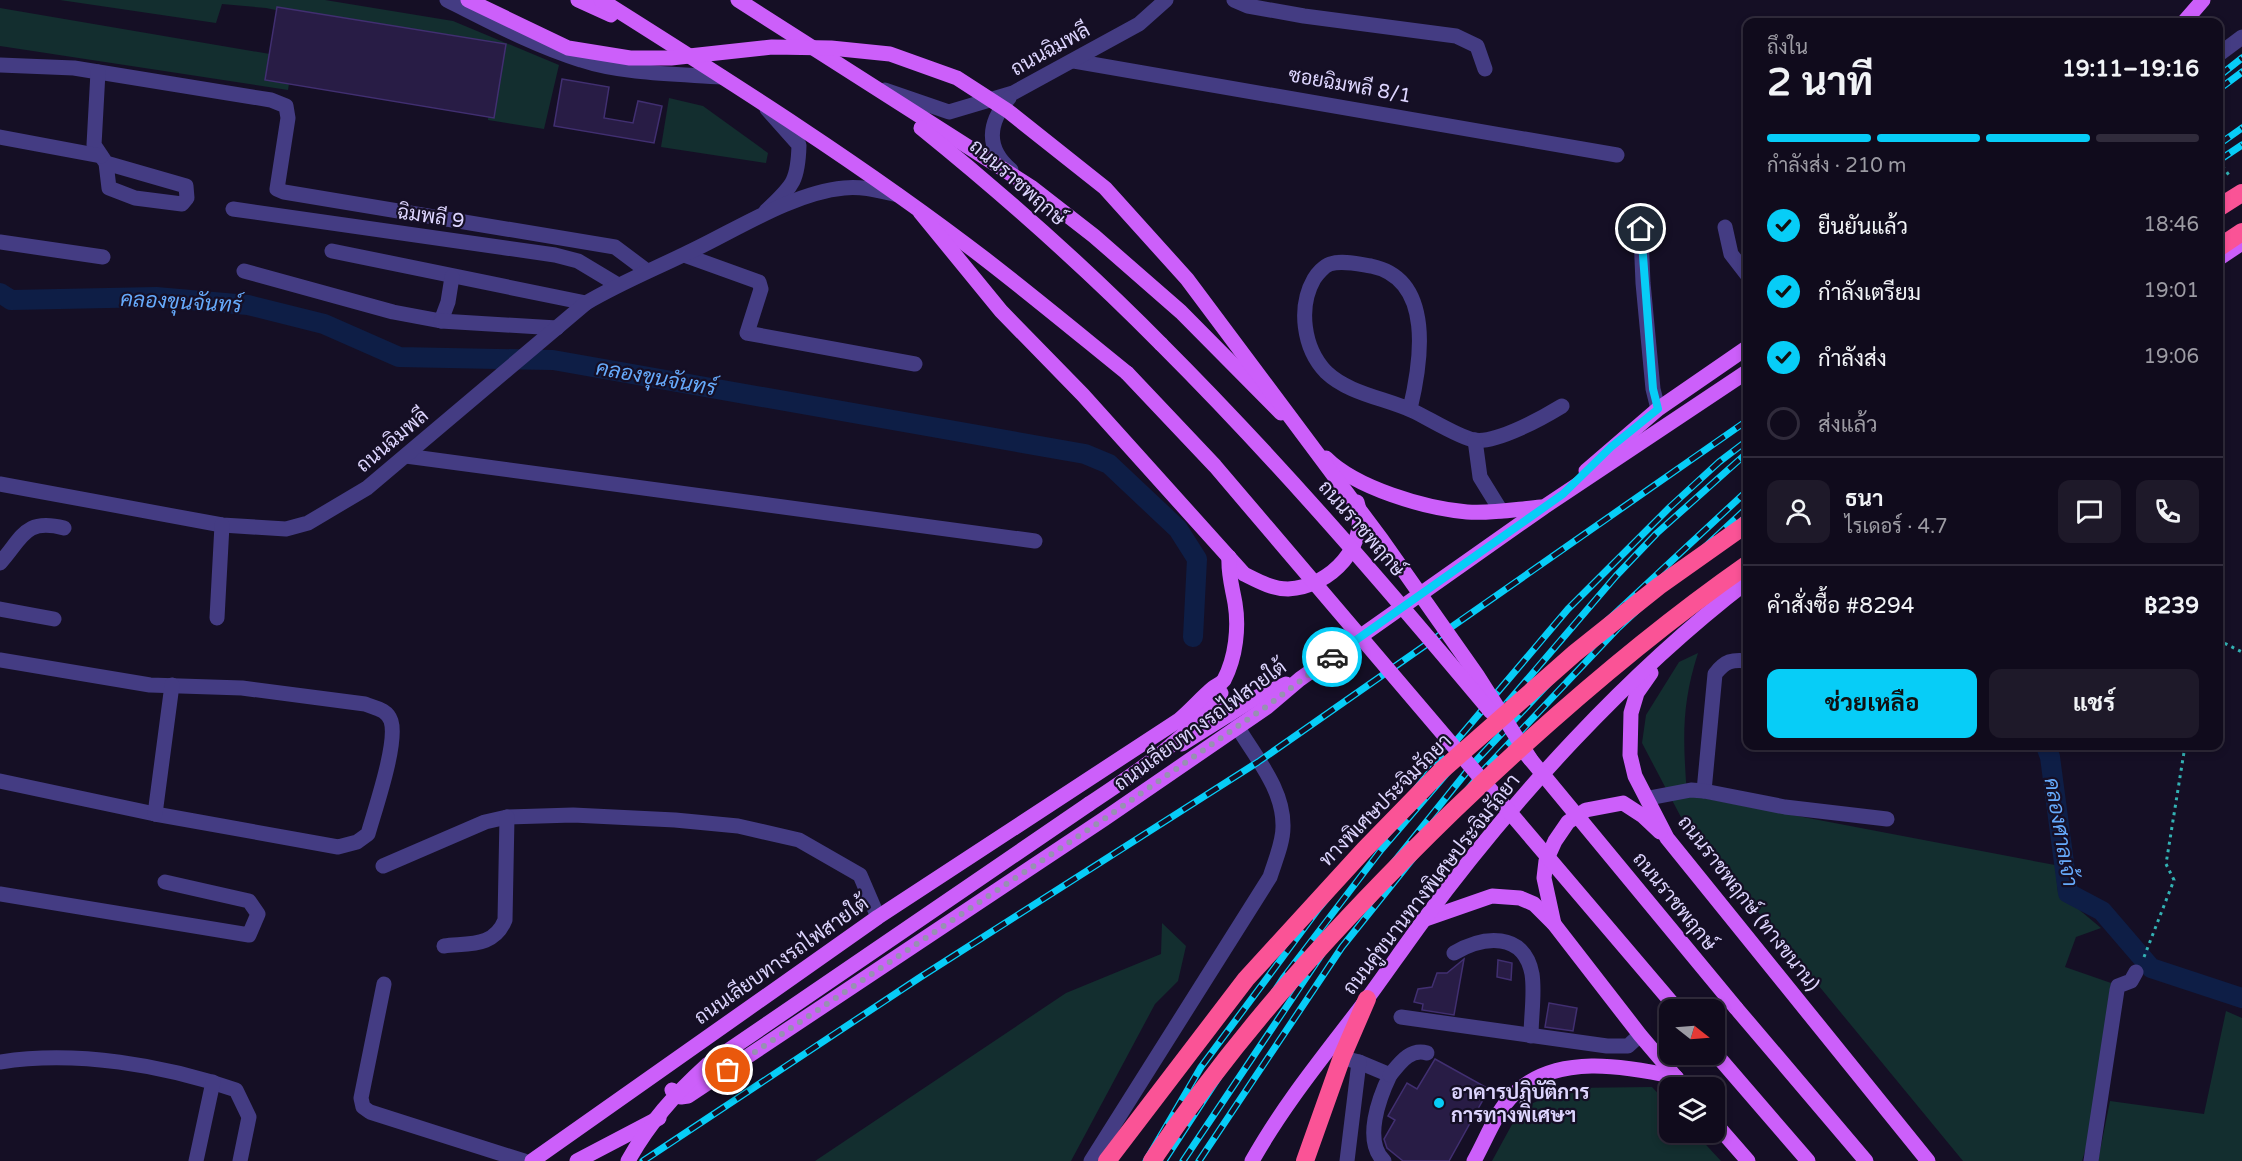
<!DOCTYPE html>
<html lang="th">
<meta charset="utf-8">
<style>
body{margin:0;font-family:"Varela Round",Sarabun,sans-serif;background:#1e1929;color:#f1f3f6;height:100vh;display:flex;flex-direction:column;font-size:22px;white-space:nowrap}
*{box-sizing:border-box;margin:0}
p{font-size:20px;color:#9c9ba3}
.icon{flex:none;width:33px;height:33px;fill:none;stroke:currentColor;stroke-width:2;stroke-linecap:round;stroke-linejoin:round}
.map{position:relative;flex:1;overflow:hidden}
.details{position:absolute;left:1743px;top:18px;width:480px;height:732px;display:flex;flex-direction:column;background:#100b1c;border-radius:12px;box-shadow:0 3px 9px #0003,0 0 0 2px #302b3b}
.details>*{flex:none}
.needle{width:39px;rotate:107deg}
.fabs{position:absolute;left:1659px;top:999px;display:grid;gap:12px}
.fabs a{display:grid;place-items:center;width:66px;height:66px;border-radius:12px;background:#100b1c;box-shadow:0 3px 9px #0003,0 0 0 2px #302b3b;font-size:30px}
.pin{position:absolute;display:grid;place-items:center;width:51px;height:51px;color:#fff;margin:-26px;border:3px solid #fff;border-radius:50%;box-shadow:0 2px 6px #0007}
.courier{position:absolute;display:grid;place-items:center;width:60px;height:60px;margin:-30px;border:4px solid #07cdf7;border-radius:50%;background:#fff;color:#222;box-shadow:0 2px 8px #0007}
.summary em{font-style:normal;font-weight:700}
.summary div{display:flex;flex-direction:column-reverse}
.summary{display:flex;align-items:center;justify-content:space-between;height:102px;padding:0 24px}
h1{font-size:39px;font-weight:700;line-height:45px}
.bar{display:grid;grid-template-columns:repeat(4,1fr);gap:9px 6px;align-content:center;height:72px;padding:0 24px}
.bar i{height:8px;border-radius:4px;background:#302b3b}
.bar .current{background:#07cdf7}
.bar p{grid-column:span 4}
.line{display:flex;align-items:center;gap:15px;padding:0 24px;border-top:2px solid #302b3b}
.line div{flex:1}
.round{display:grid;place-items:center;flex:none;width:63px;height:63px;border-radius:12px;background:#1e1929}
ol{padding:0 24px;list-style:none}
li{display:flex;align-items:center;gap:18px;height:66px}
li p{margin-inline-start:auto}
li .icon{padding:6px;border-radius:50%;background:#07cdf7;color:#111;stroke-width:4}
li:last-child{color:#9c9ba3}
li i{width:33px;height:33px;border:3px solid #302b3b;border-radius:50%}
.action{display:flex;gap:12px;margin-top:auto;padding:12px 24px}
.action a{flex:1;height:69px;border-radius:12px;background:#07cdf7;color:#111;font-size:24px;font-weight:700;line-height:69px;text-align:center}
.action a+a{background:#1e1929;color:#f1f3f6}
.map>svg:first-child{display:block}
.green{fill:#132e2f}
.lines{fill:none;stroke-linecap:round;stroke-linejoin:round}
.canal{stroke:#0e1e46;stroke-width:20}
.building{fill:#281c45;stroke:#412f71;stroke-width:1.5}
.path{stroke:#33b2b4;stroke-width:3;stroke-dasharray:3 4.5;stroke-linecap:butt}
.minor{stroke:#443c83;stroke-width:15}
.major{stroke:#cc5ffa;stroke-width:15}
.highway{stroke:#fa5396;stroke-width:18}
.rail-casing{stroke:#07cdf7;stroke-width:7}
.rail{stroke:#150f25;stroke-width:4.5;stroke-dasharray:14;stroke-linecap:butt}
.path-bridge{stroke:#33b2b4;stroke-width:3;stroke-dasharray:3 4.5;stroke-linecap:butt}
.major-bridge{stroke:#cc5ffa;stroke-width:15}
.highway-bridge{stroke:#fa5396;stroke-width:18}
.done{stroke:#9790b2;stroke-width:6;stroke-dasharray:0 10.8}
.route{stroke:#07cdf7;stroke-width:8}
.poi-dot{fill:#07cdf7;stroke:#150f25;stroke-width:2}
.labels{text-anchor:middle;stroke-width:4.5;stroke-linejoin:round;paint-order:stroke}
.street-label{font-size:20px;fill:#ddd5fe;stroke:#150f25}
.poi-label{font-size:20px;font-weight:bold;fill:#ddd5fe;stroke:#150f25;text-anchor:start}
.water-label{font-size:21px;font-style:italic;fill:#66aafb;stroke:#150f25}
</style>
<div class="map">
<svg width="2242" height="1161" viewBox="0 0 2242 1161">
<rect width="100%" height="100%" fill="#150f25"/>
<g class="green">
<path d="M 60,0 L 325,0 L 453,21 L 559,65 L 544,129 L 488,120 L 490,54 L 266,8 L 222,4 L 216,23 Z"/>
<path d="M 0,8 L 293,58 L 288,90 L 0,46 Z"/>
<path d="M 669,98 L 703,106 L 768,153 L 766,163 L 661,147 Z"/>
<path d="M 1698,653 C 1681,706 1683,740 1687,795 L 2055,865 L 2058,892 L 2101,928 L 2076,937 L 2065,967 L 2111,983 L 2088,1141 L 2082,1161 L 1963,1161 L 1683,821 L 1642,743 L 1646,715 L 1679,662 Z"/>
<path d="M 1162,923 L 1186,946 L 1178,981 L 1155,1004 L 1071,1161 L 815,1161 L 1066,993 L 1161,954 Z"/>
<path d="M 2226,1011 L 2242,1018 L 2242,1161 L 2098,1161 L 2110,1101 L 2204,1114 Z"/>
<path d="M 1652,1087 L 1669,1105 L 1670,1132 L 1695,1133 L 1721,1161 L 1492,1161 L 1521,1108 L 1569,1088 Z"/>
</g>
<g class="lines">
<g class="canal">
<path d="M 0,293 L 11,300 L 156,297 L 248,305 L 324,324 L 399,357 L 553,360 L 1085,454 L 1109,464 L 1178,529 L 1197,559 L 1193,637"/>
<path d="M 2046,746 L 2050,757 L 2068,893 L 2102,911 L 2151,968 L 2242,998"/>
</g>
</g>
<g class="building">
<path d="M 277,7 L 506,44 L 494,118 L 265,80 Z"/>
<path d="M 562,79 L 609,87 L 604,118 L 633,123 L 638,101 L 662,106 L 654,143 L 554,126 Z"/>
<path d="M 1464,959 L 1454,1015 L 1422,1010 L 1423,1004 L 1414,1002 L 1418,989 L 1432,987 L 1437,973 L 1447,973 Z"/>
<path d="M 1498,960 L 1512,963 L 1511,980 L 1497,977 Z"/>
<path d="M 1549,1003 L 1577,1008 L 1573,1031 L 1545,1027 Z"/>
<path d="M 1435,1059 L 1489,1089 L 1449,1161 L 1403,1161 L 1387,1148 L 1384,1139 L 1395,1120 L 1388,1116 L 1407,1083 L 1417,1089 Z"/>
</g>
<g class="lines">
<g class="path">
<path d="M 2218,640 L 2242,652"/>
<path d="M 2144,957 L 2174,880 L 2166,864 L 2185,746"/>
</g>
<g class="minor">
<path d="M 447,0 C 491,22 535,46 581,60 C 622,74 679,74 722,77"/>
<path d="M 1234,0 L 1248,6 L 1304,16 L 1456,36 L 1477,46 L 1485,69"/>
<path d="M 2218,55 L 2242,37"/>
<path d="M 1074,61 L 1617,155"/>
<path d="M 0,65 L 74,68 L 271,100 L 286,106 L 288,118 L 277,189 L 284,192 L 615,247 L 647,271"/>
<path d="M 98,72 L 94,145 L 106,163 L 186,186 L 187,198 L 182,204 L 135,198 L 109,188 L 106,163"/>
<path d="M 885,90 L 949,112 L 1013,93 L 1139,24 L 1166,0"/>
<path d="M 1009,98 C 988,123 985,148 1011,170"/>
<path d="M 0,137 L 101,156"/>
<path d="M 233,209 L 555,255 L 578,261 L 618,285"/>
<path d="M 766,211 C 792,186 798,183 799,145 L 767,109"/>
<path d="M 1640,211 L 1643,283 L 1653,389 L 1658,409"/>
<path d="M 1725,227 L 1731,254 L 1748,276"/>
<path d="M 0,242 L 103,257"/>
<path d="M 332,251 L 586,303"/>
<path d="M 684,255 L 759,282 L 761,289 L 747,333 L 915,364"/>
<path d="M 244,271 L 393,312 L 441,321 L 448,302 L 452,277"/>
<path d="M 441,321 L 557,328"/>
<path d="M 1410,409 C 1421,363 1435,279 1371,266 C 1358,264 1342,260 1330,264 C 1324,266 1317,274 1314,279 C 1298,307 1303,348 1326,372 C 1349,394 1385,398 1413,411 C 1428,418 1460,438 1474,440 C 1496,444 1544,417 1562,406"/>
<path d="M 1475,440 L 1480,477 L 1501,511"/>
<path d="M 406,456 L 1035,541"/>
<path d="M 0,484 L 222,525 L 286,529 L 308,523 L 367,488 L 586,303 C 618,284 652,270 685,254 C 733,232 791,193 844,188 C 863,186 880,191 898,195"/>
<path d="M 0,563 C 23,537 25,518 64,528"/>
<path d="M 0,609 L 54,619"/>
<path d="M 217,618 L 222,525"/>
<path d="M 0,660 L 150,685 L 242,688 L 365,704 C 375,708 387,709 391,721 C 398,743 375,809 368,834 L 357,842 L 338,847 L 155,814 L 0,781"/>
<path d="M 1704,791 L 1715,674 C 1725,661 1732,659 1748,661"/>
<path d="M 1649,798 L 1691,790 L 1704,791 L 1785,807 L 1887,819"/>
<path d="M 155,814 L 172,685"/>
<path d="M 383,866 L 485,822 L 507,817 L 573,815 L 675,820 L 738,826 L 799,840 L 860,875 L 878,917"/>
<path d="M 0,894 L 249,935 L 258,914 L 249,901 L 165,882"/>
<path d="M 444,946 C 470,943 494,947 505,920 L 507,817"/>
<path d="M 1454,953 C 1483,936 1524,931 1532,974 C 1535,993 1531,1017 1531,1036"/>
<path d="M 384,984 L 361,1098 L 363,1107 L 370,1112 L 524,1161"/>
<path d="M 1401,1017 L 1607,1046 L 1628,1046 L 1640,1035"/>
<path d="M 0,1062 C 76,1050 164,1065 236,1090 L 249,1117 L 240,1161"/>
<path d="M 1359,1062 L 1390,1075 C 1379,1098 1363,1141 1384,1161"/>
<path d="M 1390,1075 C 1400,1063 1410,1048 1427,1053"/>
<path d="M 196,1161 L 213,1082"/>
<path d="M 1091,1161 L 1270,877 C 1275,861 1283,843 1283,827 C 1284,789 1255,757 1237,726"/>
<path d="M 1347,1161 L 1359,1062 L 1351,1060"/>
<path d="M 2091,1161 L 2117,990 L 2118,986 L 2131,981 L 2136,972"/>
</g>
<g class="major">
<path d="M 578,0 L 611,15"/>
<path d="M 601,0 C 731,82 863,165 985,259 C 1033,296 1080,335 1127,373"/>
<path d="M 738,0 L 1031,187 L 1094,236 L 1181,312 L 1281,413"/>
<path d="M 2184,22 L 2203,0"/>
<path d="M 921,128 C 1005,196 1085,267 1161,344"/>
<path d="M 920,212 L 1001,311 L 1083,395 L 1244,574 C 1258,581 1272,589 1288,589 C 1331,587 1370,545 1357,502"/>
<path d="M 2218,259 L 2242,243"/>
<path d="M 1326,458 C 1356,488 1424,508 1467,512 C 1491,514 1517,509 1541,507"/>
<path d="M 1586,471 L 1658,409 L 1748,347"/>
<path d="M 1651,673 L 1637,693 L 1631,713 L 1630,755 L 1635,776 L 1667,838 L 1928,1161"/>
<path d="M 1182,744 L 1257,697 L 1286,684"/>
<path d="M 1089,804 C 1137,772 1187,740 1221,693"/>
<path d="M 1423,920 L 1492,896 L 1520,898 L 1534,904 L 1554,924 L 1640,1035 L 1685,1088"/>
<path d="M 1554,924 L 1544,878 L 1546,861 L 1555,841 L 1568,822 L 1586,810 L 1623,803 L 1643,816 L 1660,832"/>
<path d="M 1736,1008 L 1866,1161"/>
<path d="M 1714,1052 L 1808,1161"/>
<path d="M 672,1090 L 681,1097 L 688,1096 L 1104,819 L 1267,707 L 1300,679 L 1544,507 L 1748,371"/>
<path d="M 1714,1122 L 1748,1161"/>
<path d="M 532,1161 L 878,917 L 1179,720 C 1191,710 1201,698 1213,688 C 1217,685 1221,684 1224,680 C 1236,657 1239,627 1235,603 C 1232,586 1228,574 1229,557"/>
<path d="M 577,1161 L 659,1118"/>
<path d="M 1252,1161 C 1285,1102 1327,1052 1367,999 C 1386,973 1404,947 1423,921 C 1513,799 1627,674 1748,581"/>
<path d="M 1474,1161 C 1486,1140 1496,1111 1514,1094 C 1556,1053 1625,1066 1676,1077"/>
</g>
<g class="highway">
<path d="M 2218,248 L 2242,232"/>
<path d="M 1305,1161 L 1342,1057 L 1367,999"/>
</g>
<defs>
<g id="rail">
<path d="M 2218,77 L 2242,58"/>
<path d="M 2218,90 L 2242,72"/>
<path d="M 2218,145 L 2242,128"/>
<path d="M 2218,161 L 2242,145"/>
<path d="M 643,1161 L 919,978 L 1258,762 L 1748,420"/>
<path d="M 1146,1161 L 1201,1067 L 1319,908 L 1434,767 L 1568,609 L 1670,507 L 1719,462 L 1748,440"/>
<path d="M 1164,1161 L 1284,977 L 1381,850 L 1616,576 L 1657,533 L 1748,452"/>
<path d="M 1183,1161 L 1332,939 L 1473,764 L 1608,620 L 1748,490"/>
<path d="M 1199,1161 L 1342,947 L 1482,772 L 1617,629 L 1748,507"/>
</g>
</defs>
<use href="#rail" class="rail-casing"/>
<use href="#rail" class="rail"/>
<path class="path-bridge" d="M 2218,160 L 2231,178"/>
<g class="major-bridge">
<path d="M 468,0 L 568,48 L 630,58 L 671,58 L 772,47 L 831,48 L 890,54 L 957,78 L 1008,111 L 1105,188 L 1187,279 L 1382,540 L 1477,675 L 1531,760"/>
<path d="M 1161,344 C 1279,462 1384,584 1491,712"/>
<path d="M 1127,373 L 1215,466 L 1678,1010"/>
<path d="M 1526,754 L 1736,1008"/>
<path d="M 628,1161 C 649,1123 675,1094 707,1065 L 1089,804"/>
</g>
<g class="highway-bridge">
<path d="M 2218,208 L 2242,193"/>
<path d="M 1107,1161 L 1246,979 L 1364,850 L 1441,771 L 1575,653 L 1659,586 L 1748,523"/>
<path d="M 1152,1161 C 1238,1032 1342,919 1453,811 C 1546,722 1642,638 1748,564"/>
</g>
</g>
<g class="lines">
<path class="done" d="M 728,1070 L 1104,819 L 1267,706 L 1332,657"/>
<path class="route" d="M 1332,657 L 1563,494 L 1611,447 L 1658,409 L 1653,389 L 1641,229"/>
</g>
<circle class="poi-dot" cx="1439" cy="1103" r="6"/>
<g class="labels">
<g class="street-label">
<text transform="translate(1050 49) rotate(-29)" y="7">ถนนฉิมพลี</text>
<text transform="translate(1350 85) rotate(10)" y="7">ซอยฉิมพลี 8/1</text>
<text transform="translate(1018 182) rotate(41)" y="7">ถนนราชพฤกษ์</text>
<text transform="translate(431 216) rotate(8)" y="7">ฉิมพลี 9</text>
<text transform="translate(392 440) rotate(-40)" y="7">ถนนฉิมพลี</text>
<text transform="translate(1362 528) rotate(49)" y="7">ถนนราชพฤกษ์</text>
<text transform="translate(1200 725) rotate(-36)" y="7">ถนนเลียบทางรถไฟสายใต้</text>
<text transform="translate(1385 800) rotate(-45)" y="7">ทางพิเศษประจิมรัถยา</text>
<text transform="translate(1431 884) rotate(-52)" y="7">ถนนคู่ขนานทางพิเศษประจิมรัถยา</text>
<text transform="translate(1675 901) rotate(51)" y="7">ถนนราชพฤกษ์</text>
<text transform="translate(1749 903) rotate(52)" y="7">ถนนราชพฤกษ์ (ทางขนาน)</text>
<text transform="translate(781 960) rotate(-35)" y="7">ถนนเลียบทางรถไฟสายใต้</text>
</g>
<g class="poi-label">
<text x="1451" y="1099">อาคารปฏิบัติการ<tspan x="1451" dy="23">การทางพิเศษฯ</tspan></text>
</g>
<g class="water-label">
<text transform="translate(181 302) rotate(3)" y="7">คลองขุนจันทร์</text>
<text transform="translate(656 378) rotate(10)" y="7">คลองขุนจันทร์</text>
<text transform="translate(2061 832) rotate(80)" y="7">คลองศาลเจ้า</text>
</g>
</g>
</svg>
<div class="fabs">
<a><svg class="needle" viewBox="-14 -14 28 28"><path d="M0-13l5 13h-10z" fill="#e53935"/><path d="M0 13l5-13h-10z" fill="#9c9ba3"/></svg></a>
<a><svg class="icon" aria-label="layers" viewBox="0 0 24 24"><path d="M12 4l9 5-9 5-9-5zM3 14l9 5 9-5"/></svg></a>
</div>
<div class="pin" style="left:728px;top:1070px;background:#ea580c"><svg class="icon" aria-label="bag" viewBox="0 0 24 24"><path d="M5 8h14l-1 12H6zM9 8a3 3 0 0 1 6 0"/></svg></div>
<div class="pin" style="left:1641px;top:229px;background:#1f2937"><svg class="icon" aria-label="home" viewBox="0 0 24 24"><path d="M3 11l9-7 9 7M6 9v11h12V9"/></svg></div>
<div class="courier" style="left:1332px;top:657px"><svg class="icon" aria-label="car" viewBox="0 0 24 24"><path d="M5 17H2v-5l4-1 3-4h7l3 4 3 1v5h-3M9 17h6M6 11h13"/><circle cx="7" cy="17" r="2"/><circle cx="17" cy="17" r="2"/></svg></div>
<section class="details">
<div class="summary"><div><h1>2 นาที</h1><p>ถึงใน</p></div><em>19:11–19:16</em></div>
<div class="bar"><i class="current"></i><i class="current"></i><i class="current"></i><i></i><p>กำลังส่ง · 210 m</p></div>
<ol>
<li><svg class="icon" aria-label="check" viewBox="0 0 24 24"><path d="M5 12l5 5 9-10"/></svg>ยืนยันแล้ว<p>18:46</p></li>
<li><svg class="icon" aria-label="check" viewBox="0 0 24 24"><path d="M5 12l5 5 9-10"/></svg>กำลังเตรียม<p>19:01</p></li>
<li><svg class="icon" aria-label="check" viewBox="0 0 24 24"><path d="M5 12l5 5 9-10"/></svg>กำลังส่ง<p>19:06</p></li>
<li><i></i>ส่งแล้ว</li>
</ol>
<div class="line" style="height:108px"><a class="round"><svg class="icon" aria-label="person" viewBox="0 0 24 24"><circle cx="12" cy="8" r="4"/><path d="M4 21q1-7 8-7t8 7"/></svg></a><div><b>ธนา</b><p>ไรเดอร์ · 4.7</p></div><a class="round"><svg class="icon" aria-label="chat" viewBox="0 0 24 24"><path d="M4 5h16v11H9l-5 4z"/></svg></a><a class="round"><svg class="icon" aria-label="phone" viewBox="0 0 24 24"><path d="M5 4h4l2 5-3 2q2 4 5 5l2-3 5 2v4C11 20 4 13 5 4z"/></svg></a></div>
<div class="line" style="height:78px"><div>คำสั่งซื้อ #8294</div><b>฿239</b></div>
<div class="action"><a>ช่วยเหลือ</a><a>แชร์</a></div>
</section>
</div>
